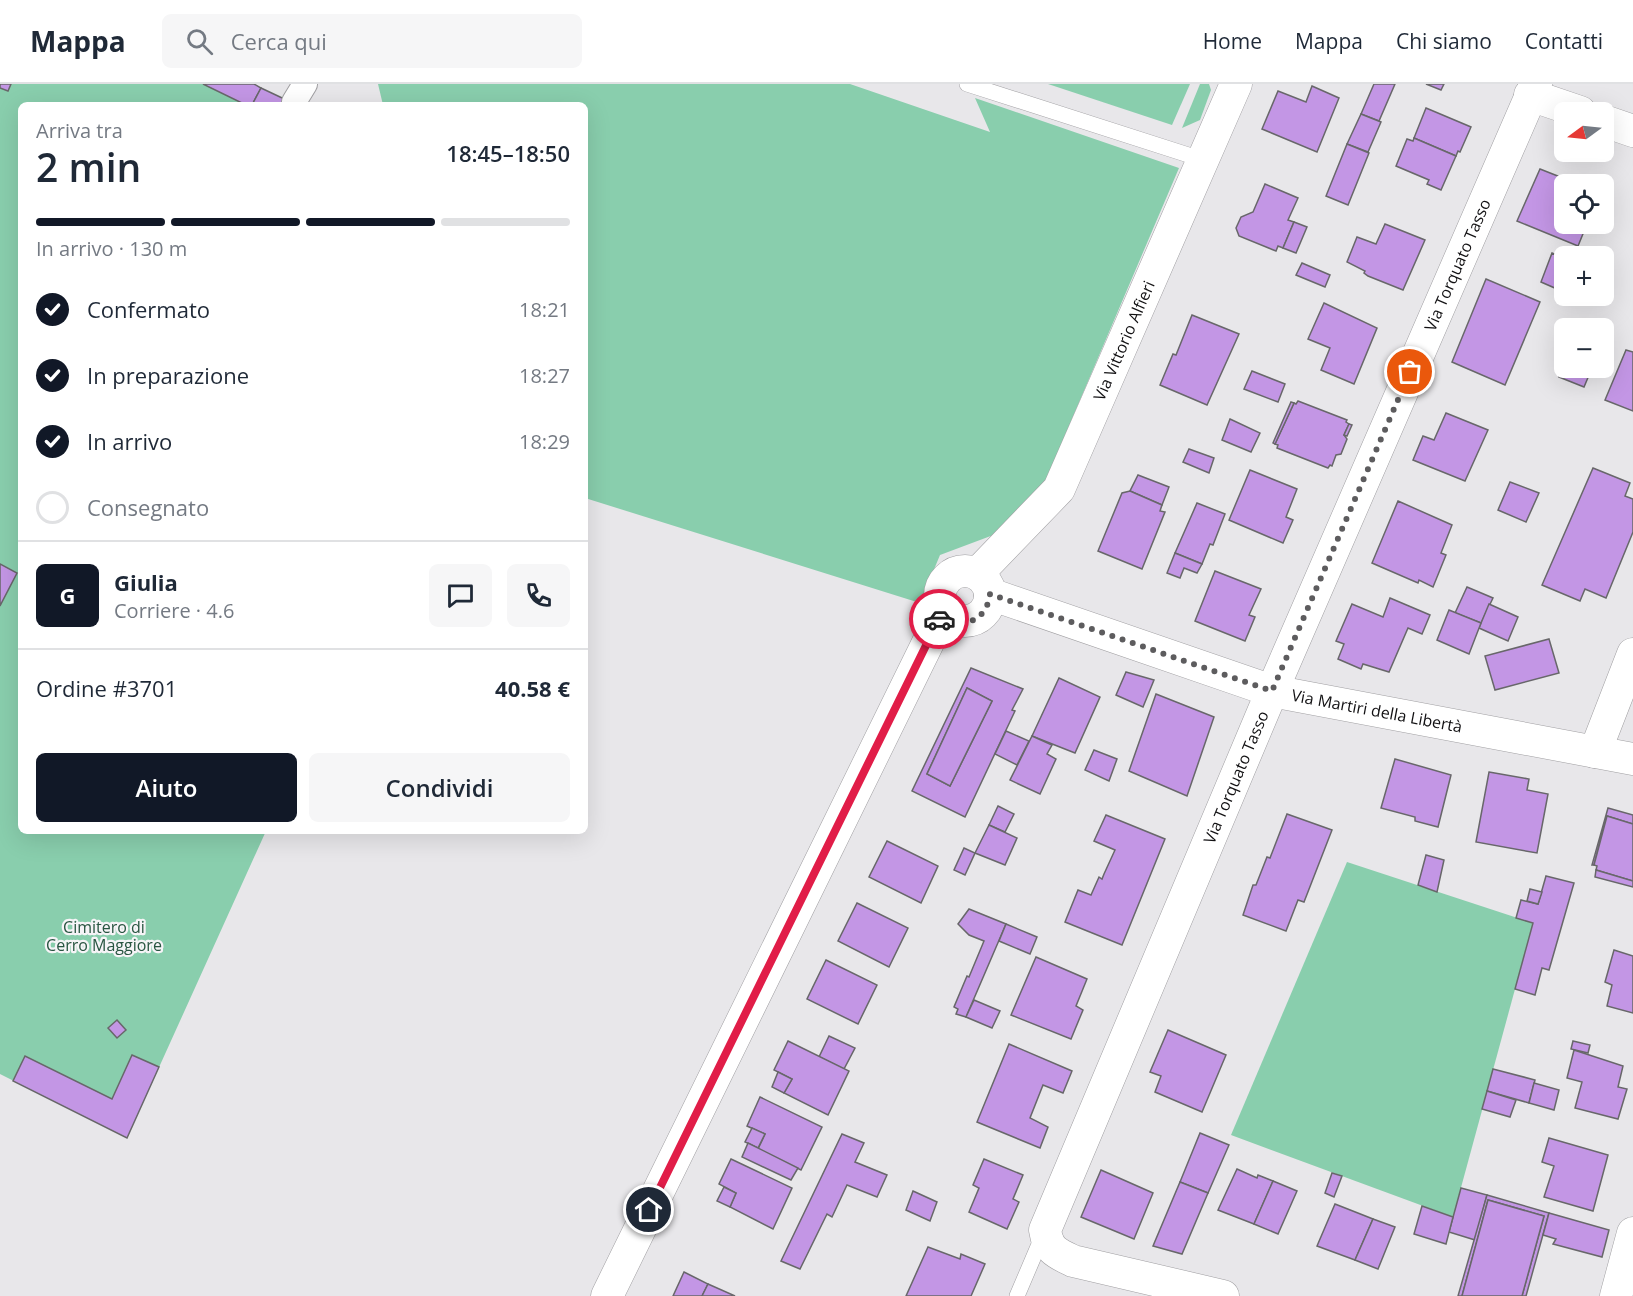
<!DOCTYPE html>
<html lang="it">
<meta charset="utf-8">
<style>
body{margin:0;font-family:"Open Sans",sans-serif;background:#f6f6f7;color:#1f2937;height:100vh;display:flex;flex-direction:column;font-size:22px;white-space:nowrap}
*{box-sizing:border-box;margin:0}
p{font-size:20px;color:#747a83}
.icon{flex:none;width:33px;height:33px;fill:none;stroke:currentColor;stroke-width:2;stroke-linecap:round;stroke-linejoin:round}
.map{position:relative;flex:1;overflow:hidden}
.panel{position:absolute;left:18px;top:18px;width:570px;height:732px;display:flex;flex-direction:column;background:#fff;border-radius:9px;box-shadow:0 6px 24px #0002}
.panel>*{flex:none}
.needle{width:39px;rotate:255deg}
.buttons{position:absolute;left:1554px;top:18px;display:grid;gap:12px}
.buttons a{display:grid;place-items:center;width:60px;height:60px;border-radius:9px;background:#fff;box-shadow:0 6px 24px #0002;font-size:30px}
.pin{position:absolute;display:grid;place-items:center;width:51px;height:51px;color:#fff;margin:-26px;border:3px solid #fff;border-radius:50%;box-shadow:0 2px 6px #0007}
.courier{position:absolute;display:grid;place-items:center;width:60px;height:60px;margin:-30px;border:4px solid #e11d48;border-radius:50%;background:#fff;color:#222;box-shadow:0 2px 8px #0007}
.overview em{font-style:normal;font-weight:600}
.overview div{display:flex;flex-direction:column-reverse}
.overview{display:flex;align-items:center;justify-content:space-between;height:102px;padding:0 18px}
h1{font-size:39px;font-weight:600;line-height:45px}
.bar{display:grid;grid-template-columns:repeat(4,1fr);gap:9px 6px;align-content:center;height:72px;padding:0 18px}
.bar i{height:8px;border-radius:4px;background:#e0e1e3}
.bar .selected{background:#111827}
.bar p{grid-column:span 4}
.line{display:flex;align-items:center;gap:15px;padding:0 18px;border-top:2px solid #e0e1e3}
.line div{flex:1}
.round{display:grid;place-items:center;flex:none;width:63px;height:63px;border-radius:9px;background:#f6f6f7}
ol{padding:0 18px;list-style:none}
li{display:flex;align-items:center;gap:18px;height:66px}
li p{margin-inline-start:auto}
li .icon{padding:6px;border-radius:50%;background:#111827;color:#fff;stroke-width:4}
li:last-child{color:#747a83}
li i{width:33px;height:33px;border:3px solid #e0e1e3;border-radius:50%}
.primary-button{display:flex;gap:12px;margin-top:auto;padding:12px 18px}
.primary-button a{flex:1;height:69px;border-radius:9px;background:#111827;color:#fff;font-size:24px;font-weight:600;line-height:69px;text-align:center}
.primary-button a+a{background:#f6f6f7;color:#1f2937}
header{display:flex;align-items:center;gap:36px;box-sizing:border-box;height:84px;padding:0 30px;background:#fff;border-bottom:2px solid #e0e1e3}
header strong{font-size:28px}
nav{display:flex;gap:33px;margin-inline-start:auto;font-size:21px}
.search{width:420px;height:54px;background:#f6f6f7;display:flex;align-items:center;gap:15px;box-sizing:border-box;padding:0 21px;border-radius:9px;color:#747a83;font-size:22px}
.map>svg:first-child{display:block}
.green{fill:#89cead}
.building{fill:#c396e5;stroke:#68676a;stroke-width:1.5;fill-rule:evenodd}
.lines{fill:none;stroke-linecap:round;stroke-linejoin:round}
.service-casing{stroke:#a09fa2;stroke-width:16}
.pedestrian-casing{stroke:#a09fa2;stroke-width:26}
.minor-casing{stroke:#a09fa2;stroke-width:33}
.service{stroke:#fff;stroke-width:15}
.pedestrian{stroke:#fff;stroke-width:24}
.minor{stroke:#fff;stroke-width:32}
.done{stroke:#5d5c5e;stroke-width:6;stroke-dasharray:0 10.8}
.route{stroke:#e11d48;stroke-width:8}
.labels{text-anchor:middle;stroke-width:4.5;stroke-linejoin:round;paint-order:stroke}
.street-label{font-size:16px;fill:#121113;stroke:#f6f4f7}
.park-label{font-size:16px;fill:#285541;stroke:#f6f4f7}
</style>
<header>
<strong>Mappa</strong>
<div class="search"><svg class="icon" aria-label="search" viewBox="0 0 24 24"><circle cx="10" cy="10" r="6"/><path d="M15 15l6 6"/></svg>Cerca qui</div>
<nav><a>Home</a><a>Mappa</a><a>Chi siamo</a><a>Contatti</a></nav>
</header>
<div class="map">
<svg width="1633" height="1212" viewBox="0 0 1633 1212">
<rect width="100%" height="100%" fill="#e8e7ea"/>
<g class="green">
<path d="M 0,0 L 218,0 L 258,21 L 21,21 L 21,747 L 266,747 L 127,1054 L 0,990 Z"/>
<path d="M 378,0 L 850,0 L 990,48 L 975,14 L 1179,84 L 1028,438 L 940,471 L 920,519 L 585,414 L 585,21 L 383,21 Z"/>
<path d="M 1048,0 L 1190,0 L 1172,41 Z"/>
<path d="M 1200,0 L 1209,0 L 1211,6 L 1200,36 L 1182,44 Z"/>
<path d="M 1347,778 L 1533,839 L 1453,1133 L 1231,1051 Z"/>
</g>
<g class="building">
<path d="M 0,0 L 11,0 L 8,7 L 0,4 Z"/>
<path d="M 203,0 L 254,0 L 261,4 L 252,21 L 246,21 Z"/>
<path d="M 1374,0 L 1395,0 L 1379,37 L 1361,30 Z"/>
<path d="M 1426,0 L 1444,0 L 1441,6 Z"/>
<path d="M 1312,2 L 1339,14 L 1317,68 L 1262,45 L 1278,7 L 1306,18 Z"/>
<path d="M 261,4 L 297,21 L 252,21 Z"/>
<path d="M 1426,24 L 1471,43 L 1460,68 L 1458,67 L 1456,72 L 1414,54 Z"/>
<path d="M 1361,30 L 1381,38 L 1368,68 L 1347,60 Z"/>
<path d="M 1414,54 L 1456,72 L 1441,106 L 1427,100 L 1429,96 L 1396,82 L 1407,55 L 1413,57 Z"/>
<path d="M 1347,60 L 1369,69 L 1348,121 L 1326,112 Z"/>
<path d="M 1540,85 L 1578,100 L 1564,100 L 1564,140 L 1587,140 L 1578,162 L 1517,137 Z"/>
<path d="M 1265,100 L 1298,114 L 1288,136 L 1294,138 L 1283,164 L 1278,162 L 1276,167 L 1239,152 L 1236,144 L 1241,133 L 1253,128 Z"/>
<path d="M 1294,138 L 1307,143 L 1296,169 L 1283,164 Z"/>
<path d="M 1385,140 L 1425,156 L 1403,206 L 1368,192 L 1364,189 L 1365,187 L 1347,178 L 1357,153 L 1376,160 Z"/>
<path d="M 1552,169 L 1564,174 L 1564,208 L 1541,198 Z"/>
<path d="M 1302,179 L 1330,191 L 1325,203 L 1296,191 Z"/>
<path d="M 1486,195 L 1540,218 L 1505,301 L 1452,278 Z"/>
<path d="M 1573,212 L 1588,212 L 1586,217 Z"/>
<path d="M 1324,219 L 1377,244 L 1354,300 L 1321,286 L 1330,264 L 1308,255 Z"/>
<path d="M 1192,231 L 1239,250 L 1207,321 L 1160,301 L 1173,270 L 1176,271 Z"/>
<path d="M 1626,266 L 1633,268 L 1633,327 L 1605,316 Z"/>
<path d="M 1564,280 L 1564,284 L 1592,284 L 1584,303 L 1559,293 Z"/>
<path d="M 1252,287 L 1285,300 L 1278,318 L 1244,305 Z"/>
<path d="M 1298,317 L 1347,336 L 1346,338 L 1349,340 L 1344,351 L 1347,355 L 1341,370 L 1336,371 L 1332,382 L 1330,381 L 1328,384 L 1277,364 L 1278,361 L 1275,360 L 1294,319 L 1296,320 Z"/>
<path d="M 1291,318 L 1294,319 L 1275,360 L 1273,359 Z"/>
<path d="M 1446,329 L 1488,346 L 1465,397 L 1413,376 L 1423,352 L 1434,356 Z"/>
<path d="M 1230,335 L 1260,349 L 1251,368 L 1222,356 Z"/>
<path d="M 1349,340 L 1352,341 L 1347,352 L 1344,351 Z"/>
<path d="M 1189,365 L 1214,374 L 1209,389 L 1183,378 Z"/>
<path d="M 1593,384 L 1630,399 L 1625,412 L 1633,415 L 1633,448 L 1606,514 L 1585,505 L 1580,517 L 1542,501 Z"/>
<path d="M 1250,386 L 1297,405 L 1286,433 L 1293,436 L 1283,459 L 1229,436 Z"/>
<path d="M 1138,391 L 1169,403 L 1162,421 L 1130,407 Z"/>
<path d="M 1510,398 L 1539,409 L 1526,438 L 1498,426 Z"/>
<path d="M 1130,407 L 1162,421 L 1160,427 L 1165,428 L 1142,485 L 1098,467 L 1122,409 Z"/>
<path d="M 1398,417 L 1452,441 L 1441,469 L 1446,471 L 1433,503 L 1419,496 L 1418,499 L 1372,479 Z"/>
<path d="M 1197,419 L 1225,430 L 1213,461 L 1210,460 L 1202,480 L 1175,469 Z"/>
<path d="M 1175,469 L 1202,480 L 1197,489 L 1184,484 L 1180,494 L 1167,489 Z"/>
<path d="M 0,480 L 17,489 L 0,522 Z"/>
<path d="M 1215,487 L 1261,505 L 1249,531 L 1255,533 L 1245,557 L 1195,537 Z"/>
<path d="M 1467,503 L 1493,514 L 1481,539 L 1455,529 Z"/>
<path d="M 1390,514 L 1430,531 L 1422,550 L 1408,544 L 1389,588 L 1363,580 L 1361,585 L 1338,575 L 1344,560 L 1336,557 L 1352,520 L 1383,533 Z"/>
<path d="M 1489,520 L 1518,533 L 1508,557 L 1479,544 Z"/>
<path d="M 1449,526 L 1481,539 L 1469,570 L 1437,556 Z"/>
<path d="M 1549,555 L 1559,589 L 1495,606 L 1485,572 Z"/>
<path d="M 971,584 L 1023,605 L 1012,626 L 1015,627 L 965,733 L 912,707 ZM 967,604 L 992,617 L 950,702 L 927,690 Z"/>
<path d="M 1126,588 L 1154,596 L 1143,623 L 1116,611 Z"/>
<path d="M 1059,594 L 1100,613 L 1075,669 L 1032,652 Z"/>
<path d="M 967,604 L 992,617 L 950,702 L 927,690 Z"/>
<path d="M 1156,610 L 1214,633 L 1187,712 L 1129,687 Z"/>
<path d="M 1006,647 L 1029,657 L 1017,681 L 995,670 Z"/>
<path d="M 1032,652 L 1052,661 L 1047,670 L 1056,675 L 1040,710 L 1010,696 Z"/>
<path d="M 1094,666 L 1117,675 L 1109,697 L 1085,686 Z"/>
<path d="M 1395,675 L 1451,691 L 1438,743 L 1415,737 L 1415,733 L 1381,724 Z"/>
<path d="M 1489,688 L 1529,695 L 1527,706 L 1548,710 L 1537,769 L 1476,758 Z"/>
<path d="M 998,722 L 1014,730 L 1005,748 L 989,741 Z"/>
<path d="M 1608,724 L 1633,731 L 1633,740 L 1607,732 L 1594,781 L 1592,781 Z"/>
<path d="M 1287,730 L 1332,746 L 1304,818 L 1298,816 L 1286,847 L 1243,831 L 1253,801 L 1256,801 L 1267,773 L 1270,774 Z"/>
<path d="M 1106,731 L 1165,755 L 1122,861 L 1065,838 L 1078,806 L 1091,811 L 1099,793 L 1102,795 L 1104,790 L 1115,766 L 1094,757 Z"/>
<path d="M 1607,732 L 1633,740 L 1633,797 L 1596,786 L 1597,782 L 1594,781 Z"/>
<path d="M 989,741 L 1017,754 L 1005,781 L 975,769 Z"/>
<path d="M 887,757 L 938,782 L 921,819 L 869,793 Z"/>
<path d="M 964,764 L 975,769 L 965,791 L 954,786 Z"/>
<path d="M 1426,771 L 1444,776 L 1437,808 L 1418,801 Z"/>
<path d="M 1596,786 L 1633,797 L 1633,803 L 1595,793 Z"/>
<path d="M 1546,792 L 1574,799 L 1549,886 L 1542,884 L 1535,911 L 1515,905 L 1533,839 L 1516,834 L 1521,816 L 1538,820 Z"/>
<path d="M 1530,805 L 1542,808 L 1538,820 L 1527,817 Z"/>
<path d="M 857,819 L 908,844 L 889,883 L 838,857 Z"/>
<path d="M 969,825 L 1006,840 L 966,933 L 956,930 L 958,925 L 954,923 L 967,892 L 969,893 L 984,857 L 969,851 L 958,840 Z"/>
<path d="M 1006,840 L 1037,853 L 1030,870 L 999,857 Z"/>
<path d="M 1614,866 L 1633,872 L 1633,929 L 1607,922 L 1612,901 L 1605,898 Z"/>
<path d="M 1036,873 L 1087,895 L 1076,922 L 1083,926 L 1071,955 L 1011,931 Z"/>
<path d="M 826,876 L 877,901 L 858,940 L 807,915 Z"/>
<path d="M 974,916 L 1000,927 L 992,944 L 966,933 Z"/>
<path d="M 117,936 L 126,946 L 117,954 L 108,944 Z"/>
<path d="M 1168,946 L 1226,971 L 1202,1028 L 1155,1008 L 1161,992 L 1150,988 Z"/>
<path d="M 829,952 L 855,964 L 844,985 L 819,973 Z"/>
<path d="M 788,957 L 849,987 L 828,1031 L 784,1009 L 792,995 L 774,986 Z"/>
<path d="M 1573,957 L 1590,961 L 1588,969 L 1571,965 Z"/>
<path d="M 1009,960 L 1072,987 L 1063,1009 L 1043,1001 L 1030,1034 L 1048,1043 L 1040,1064 L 977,1038 Z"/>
<path d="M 1574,966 L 1623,982 L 1618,1003 L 1627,1005 L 1618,1035 L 1575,1024 L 1582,998 L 1567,994 Z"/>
<path d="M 132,971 L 159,983 L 127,1054 L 13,997 L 25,972 L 112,1015 Z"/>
<path d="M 1493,985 L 1535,996 L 1529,1019 L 1487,1007 Z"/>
<path d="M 778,988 L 792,995 L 784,1009 L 772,1003 Z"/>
<path d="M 1534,999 L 1559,1006 L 1554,1026 L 1529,1019 Z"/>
<path d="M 1487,1007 L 1516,1016 L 1510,1033 L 1482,1025 Z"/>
<path d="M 760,1013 L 822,1043 L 801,1086 L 758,1065 L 765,1050 L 747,1042 Z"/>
<path d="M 752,1044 L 765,1050 L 758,1064 L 745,1058 Z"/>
<path d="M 1200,1049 L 1229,1061 L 1208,1109 L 1180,1098 Z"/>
<path d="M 842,1050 L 864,1059 L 855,1078 L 887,1091 L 877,1113 L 847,1101 L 832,1133 L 827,1130 L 800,1185 L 781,1177 Z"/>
<path d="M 1549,1054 L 1608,1071 L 1593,1127 L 1544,1113 L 1554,1082 L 1542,1078 Z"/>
<path d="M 748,1059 L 798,1084 L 791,1096 L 742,1073 Z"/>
<path d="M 731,1075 L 792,1104 L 773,1145 L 730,1123 L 736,1109 L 719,1100 Z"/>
<path d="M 984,1075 L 1023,1091 L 1013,1115 L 1019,1118 L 1007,1145 L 969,1128 L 979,1104 L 973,1101 Z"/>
<path d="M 1237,1085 L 1257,1094 L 1258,1091 L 1273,1097 L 1254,1140 L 1218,1126 Z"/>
<path d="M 1101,1086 L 1153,1109 L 1134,1155 L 1081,1133 Z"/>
<path d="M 1332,1089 L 1342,1092 L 1334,1113 L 1325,1109 Z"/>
<path d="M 1273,1097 L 1297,1107 L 1278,1150 L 1254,1140 Z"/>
<path d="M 1180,1098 L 1208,1109 L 1182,1170 L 1153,1162 Z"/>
<path d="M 724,1103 L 736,1109 L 730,1123 L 717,1117 Z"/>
<path d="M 1461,1104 L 1487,1111 L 1475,1156 L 1449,1148 Z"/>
<path d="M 913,1107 L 937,1118 L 930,1137 L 906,1126 Z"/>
<path d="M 1487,1111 L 1549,1129 L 1526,1212 L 1522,1212 L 1544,1132 L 1488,1116 L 1462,1212 L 1458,1212 Z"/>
<path d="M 1488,1116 L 1544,1132 L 1522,1212 L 1462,1212 Z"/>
<path d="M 1335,1120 L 1373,1135 L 1355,1176 L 1317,1162 Z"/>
<path d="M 1422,1122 L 1453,1133 L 1446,1160 L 1414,1150 Z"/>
<path d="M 1549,1129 L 1609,1146 L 1602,1173 L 1553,1160 L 1556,1155 L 1543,1151 Z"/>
<path d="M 1373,1135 L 1395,1143 L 1378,1185 L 1355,1176 Z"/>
<path d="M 928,1163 L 960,1175 L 961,1170 L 985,1180 L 971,1212 L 906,1212 Z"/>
<path d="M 684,1188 L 708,1200 L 702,1212 L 673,1212 Z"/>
<path d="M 708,1200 L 735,1212 L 702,1212 Z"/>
</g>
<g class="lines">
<defs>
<g id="service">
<path d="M 967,0 L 1204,76"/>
<path d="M 1017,1212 L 1043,1151"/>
</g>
<path id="pedestrian" d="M 294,18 L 305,0"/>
<g id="minor">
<path d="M 1530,11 L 1580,28"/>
<path d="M 1604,37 L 1633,47"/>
<circle cx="965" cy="512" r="25"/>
<path id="s1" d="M 977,490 L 1059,405 L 1236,0"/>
<path id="s2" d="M 990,510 L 1272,607 L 1633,675"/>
<path d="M 1595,668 L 1633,570"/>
<path d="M 607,1212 L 944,526"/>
<path id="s3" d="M 1223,1212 L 1073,1177 C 1056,1169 1048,1166 1045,1146 L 1272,607 L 1536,0"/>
<path d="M 1616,1212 L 1633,1149"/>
</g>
</defs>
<use href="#service" class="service-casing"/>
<use href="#pedestrian" class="pedestrian-casing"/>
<use href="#minor" class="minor-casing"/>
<use href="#service" class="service"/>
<use href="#pedestrian" class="pedestrian"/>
<use href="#minor" class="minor"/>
</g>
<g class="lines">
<path class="done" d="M 939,535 L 944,526 C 961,548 987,537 990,510 L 1272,607 L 1410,288"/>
<path class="route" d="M 649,1126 L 939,535"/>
</g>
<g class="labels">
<g class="street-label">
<text dy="6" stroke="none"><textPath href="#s3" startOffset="1248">Via Torquato Tasso</textPath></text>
<text dy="6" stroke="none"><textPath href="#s1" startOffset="280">Via Vittorio Alfieri</textPath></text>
<text dy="6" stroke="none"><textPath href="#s2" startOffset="405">Via Martiri della Libertà</textPath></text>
<text dy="6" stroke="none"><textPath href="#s3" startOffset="690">Via Torquato Tasso</textPath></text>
</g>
<g class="park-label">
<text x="104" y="849">Cimitero di<tspan x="104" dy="18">Cerro Maggiore</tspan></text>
</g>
</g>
</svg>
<div class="buttons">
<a><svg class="needle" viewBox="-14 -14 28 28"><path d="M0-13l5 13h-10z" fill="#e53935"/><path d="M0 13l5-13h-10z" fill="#747a83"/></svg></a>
<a><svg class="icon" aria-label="locate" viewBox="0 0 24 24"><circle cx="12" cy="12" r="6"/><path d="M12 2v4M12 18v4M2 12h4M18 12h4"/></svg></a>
<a>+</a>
<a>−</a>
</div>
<div class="pin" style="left:1410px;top:288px;background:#ea580c"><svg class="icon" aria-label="bag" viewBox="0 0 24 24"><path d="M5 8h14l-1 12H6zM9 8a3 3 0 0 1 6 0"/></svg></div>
<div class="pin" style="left:649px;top:1126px;background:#1f2937"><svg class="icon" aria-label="home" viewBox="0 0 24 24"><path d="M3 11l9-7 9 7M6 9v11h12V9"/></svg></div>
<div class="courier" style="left:939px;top:535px"><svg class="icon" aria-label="car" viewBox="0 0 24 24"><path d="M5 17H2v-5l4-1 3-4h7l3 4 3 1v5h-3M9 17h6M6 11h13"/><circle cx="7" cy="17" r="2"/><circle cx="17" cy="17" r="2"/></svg></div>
<section class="panel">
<div class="overview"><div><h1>2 min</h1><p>Arriva tra</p></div><em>18:45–18:50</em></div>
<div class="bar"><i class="selected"></i><i class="selected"></i><i class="selected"></i><i></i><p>In arrivo · 130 m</p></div>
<ol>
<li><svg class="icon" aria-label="check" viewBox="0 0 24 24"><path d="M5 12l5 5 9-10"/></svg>Confermato<p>18:21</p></li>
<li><svg class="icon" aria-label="check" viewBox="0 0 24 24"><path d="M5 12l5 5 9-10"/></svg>In preparazione<p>18:27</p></li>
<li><svg class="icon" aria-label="check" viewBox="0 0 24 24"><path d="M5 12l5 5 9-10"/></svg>In arrivo<p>18:29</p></li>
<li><i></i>Consegnato</li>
</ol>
<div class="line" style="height:108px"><b class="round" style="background:#111827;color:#fff">G</b><div><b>Giulia</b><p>Corriere · 4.6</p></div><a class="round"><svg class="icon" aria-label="chat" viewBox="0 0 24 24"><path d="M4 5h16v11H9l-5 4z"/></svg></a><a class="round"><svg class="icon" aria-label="phone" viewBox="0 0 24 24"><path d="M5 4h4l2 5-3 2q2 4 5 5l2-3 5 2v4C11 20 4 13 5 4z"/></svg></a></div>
<div class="line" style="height:78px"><div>Ordine #3701</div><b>40.58 €</b></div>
<div class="primary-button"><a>Aiuto</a><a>Condividi</a></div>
</section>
</div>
